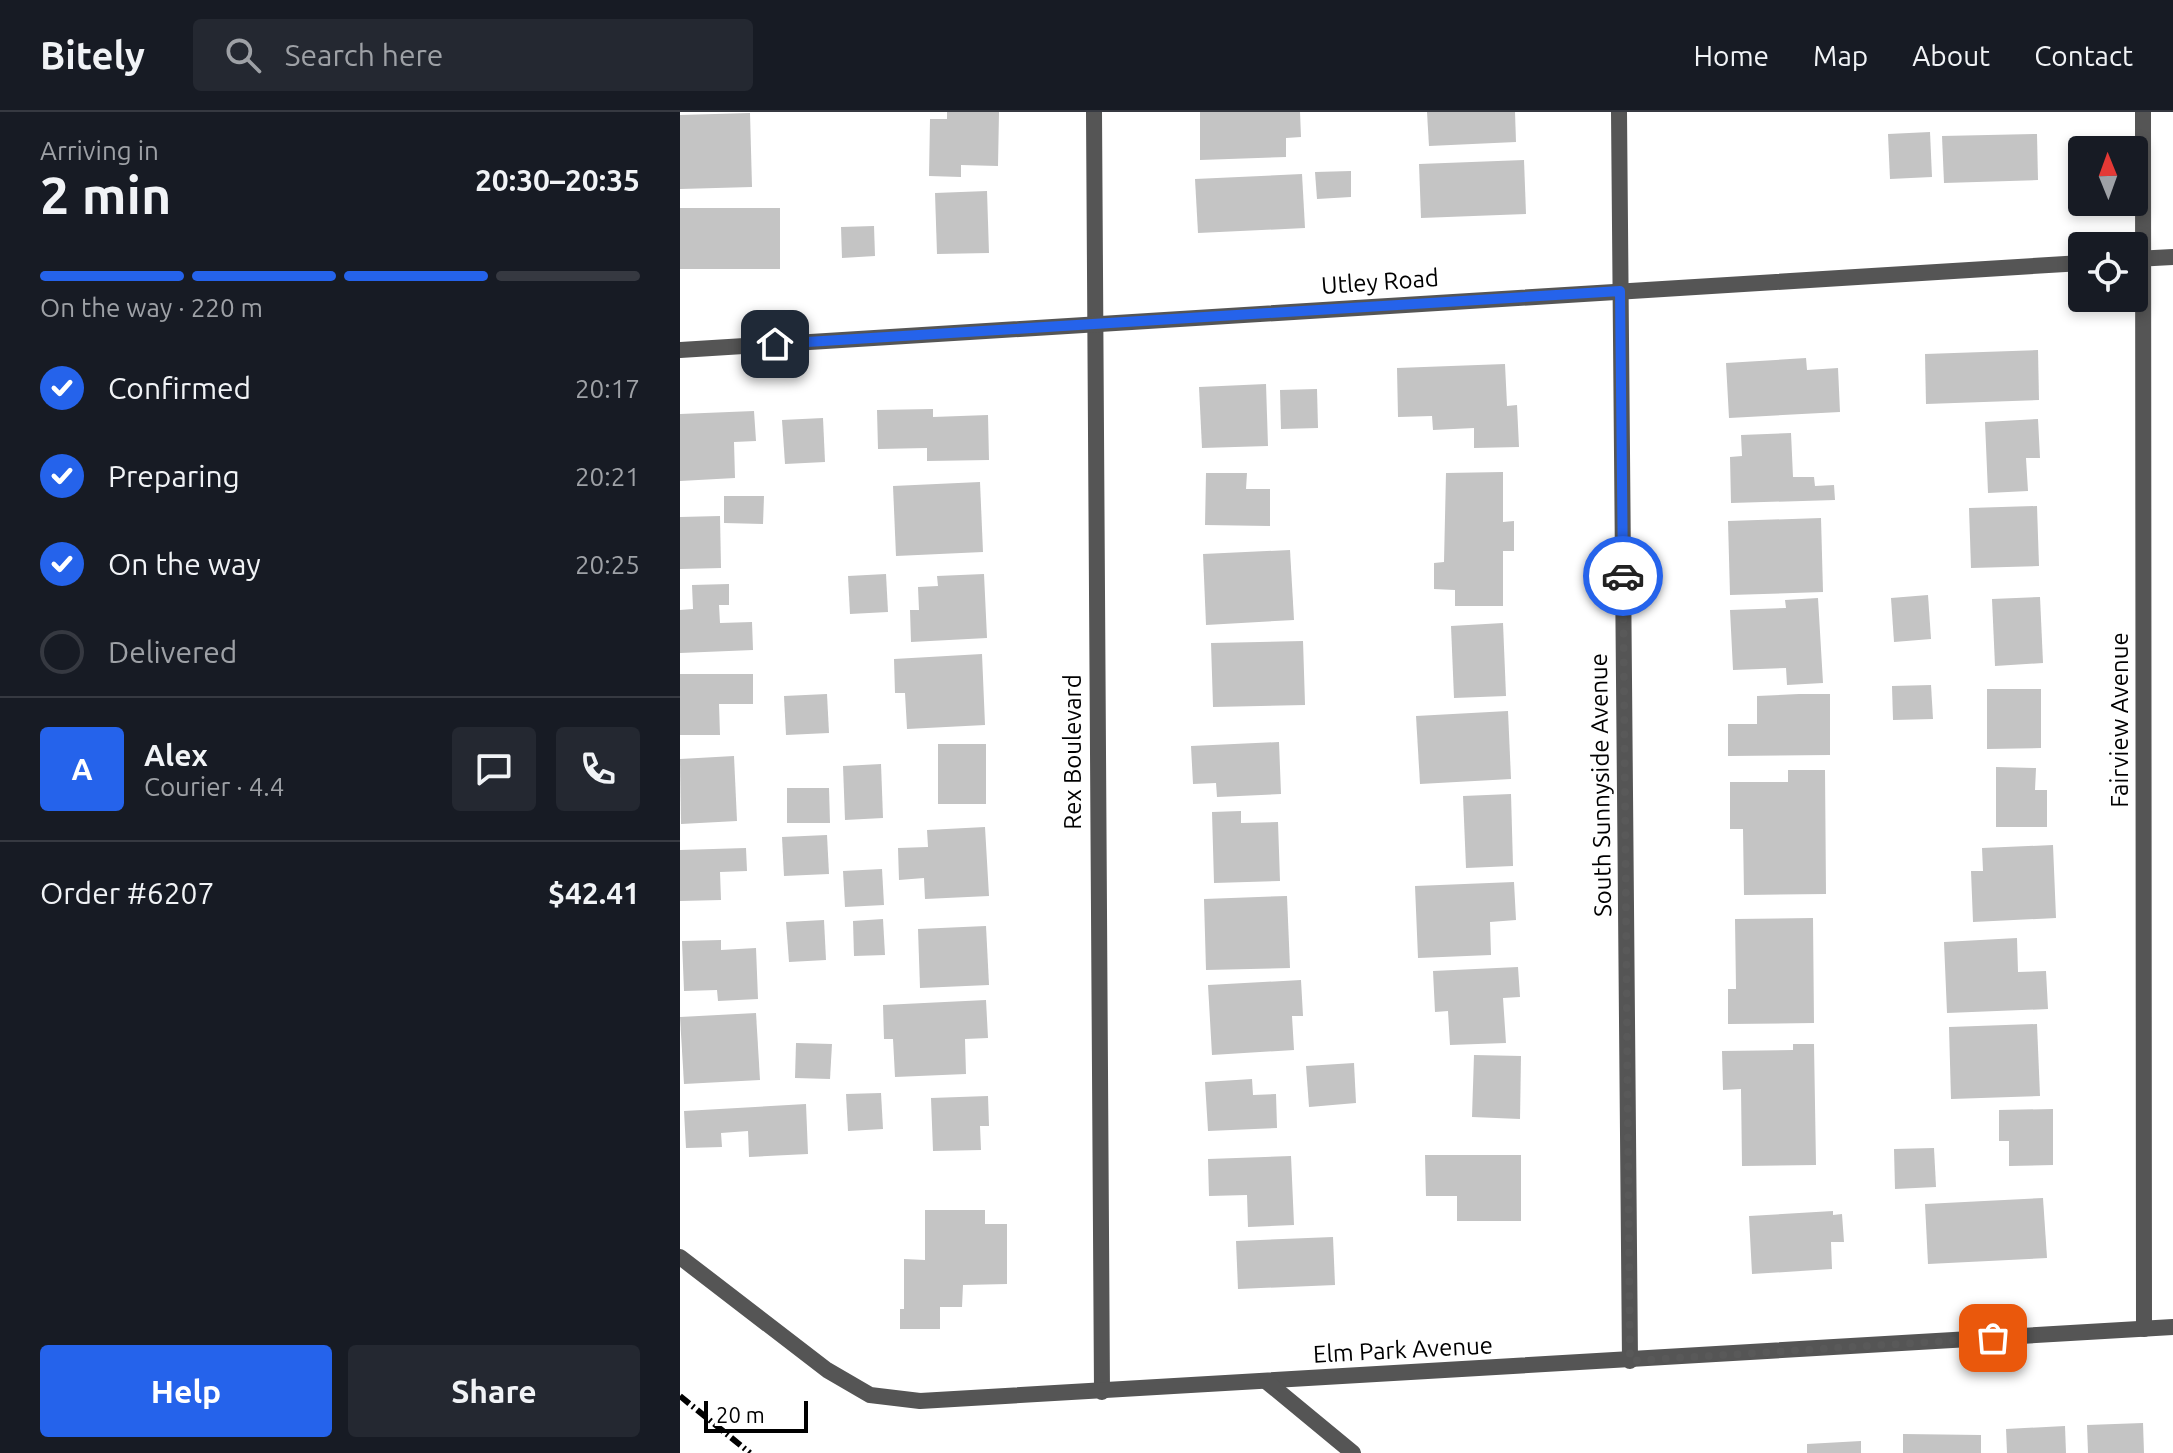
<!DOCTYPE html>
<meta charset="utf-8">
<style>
body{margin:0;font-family:Ubuntu,sans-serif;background:#242831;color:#f1f3f6;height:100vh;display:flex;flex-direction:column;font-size:30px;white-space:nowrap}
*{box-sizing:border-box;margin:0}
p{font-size:26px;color:#9ea1a6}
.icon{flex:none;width:44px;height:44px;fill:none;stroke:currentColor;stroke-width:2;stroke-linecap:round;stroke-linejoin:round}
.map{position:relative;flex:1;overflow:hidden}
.details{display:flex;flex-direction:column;background:#171b24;width:680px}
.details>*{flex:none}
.needle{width:52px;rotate:359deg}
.fabs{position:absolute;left:1388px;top:24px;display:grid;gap:16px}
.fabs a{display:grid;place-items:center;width:80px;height:80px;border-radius:8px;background:#171b24;box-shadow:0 4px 12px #0003;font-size:40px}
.scale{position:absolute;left:24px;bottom:20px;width:104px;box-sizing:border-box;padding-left:8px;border:4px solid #000;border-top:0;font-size:22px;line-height:28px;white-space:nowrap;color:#000;-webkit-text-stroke:6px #fff;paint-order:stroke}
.pin{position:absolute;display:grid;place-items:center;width:68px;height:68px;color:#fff;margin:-34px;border-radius:16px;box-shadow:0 4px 12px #0006}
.courier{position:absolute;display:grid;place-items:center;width:80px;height:80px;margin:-40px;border:6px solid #2563eb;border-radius:50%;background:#fff;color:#222;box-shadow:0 2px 10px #0007}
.summary em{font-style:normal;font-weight:700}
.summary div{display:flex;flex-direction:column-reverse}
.summary{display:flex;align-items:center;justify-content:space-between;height:136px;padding:0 40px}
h1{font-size:52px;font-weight:700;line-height:60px}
.bar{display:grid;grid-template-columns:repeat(4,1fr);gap:12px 8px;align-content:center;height:96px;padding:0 40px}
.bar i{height:10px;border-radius:6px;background:#363941}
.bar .selected{background:#2563eb}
.bar p{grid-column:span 4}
.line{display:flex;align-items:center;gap:20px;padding:0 40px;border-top:2px solid #363941}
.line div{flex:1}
.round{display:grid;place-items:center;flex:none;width:84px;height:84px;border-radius:8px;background:#242831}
ol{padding:0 40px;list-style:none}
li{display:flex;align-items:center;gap:24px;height:88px}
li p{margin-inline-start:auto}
li .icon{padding:8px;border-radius:50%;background:#2563eb;color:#fff;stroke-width:4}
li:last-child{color:#9ea1a6}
li i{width:44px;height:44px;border:4px solid #363941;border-radius:50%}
.cta{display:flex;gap:16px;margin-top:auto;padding:16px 40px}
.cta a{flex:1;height:92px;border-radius:8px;background:#2563eb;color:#fff;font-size:32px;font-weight:700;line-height:92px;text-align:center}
.cta a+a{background:#242831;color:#f1f3f6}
header{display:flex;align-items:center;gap:48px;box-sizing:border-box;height:112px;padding:0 40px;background:#171b24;border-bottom:2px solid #363941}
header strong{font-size:38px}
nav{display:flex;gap:44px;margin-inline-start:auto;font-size:28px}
.search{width:560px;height:72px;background:#242831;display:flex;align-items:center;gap:20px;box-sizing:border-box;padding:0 28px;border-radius:8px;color:#9ea1a6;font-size:30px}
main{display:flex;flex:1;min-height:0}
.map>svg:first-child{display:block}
.building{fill:#c4c4c4}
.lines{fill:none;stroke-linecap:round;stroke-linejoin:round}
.street{stroke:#555;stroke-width:16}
.rail{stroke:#000;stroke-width:6;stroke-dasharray:12 4 2 4;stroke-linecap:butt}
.done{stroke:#595959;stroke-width:8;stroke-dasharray:0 14.4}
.route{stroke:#2563eb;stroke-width:10}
.labels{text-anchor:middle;stroke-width:6;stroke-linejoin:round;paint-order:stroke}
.street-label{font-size:24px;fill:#000;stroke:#fff}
</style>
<header>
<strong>Bitely</strong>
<div class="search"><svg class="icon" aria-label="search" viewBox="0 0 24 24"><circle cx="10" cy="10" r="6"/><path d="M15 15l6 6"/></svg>Search here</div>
<nav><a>Home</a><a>Map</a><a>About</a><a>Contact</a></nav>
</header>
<main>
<section class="details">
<div class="summary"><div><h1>2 min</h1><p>Arriving in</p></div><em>20:30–20:35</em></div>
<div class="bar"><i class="selected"></i><i class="selected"></i><i class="selected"></i><i></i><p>On the way · 220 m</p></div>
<ol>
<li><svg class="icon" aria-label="check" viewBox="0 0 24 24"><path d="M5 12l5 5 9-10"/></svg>Confirmed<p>20:17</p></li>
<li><svg class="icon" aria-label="check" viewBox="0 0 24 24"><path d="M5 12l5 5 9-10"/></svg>Preparing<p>20:21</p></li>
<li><svg class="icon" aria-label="check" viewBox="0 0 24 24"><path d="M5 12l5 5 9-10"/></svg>On the way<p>20:25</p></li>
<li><i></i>Delivered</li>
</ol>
<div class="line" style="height:144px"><b class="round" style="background:#2563eb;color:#fff">A</b><div><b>Alex</b><p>Courier · 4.4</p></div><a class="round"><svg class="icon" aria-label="chat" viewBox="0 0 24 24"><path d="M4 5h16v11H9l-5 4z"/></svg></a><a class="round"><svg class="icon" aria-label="phone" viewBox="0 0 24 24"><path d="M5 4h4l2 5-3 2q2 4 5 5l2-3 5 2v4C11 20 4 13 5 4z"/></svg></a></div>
<div class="line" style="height:104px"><div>Order #6207</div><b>$42.41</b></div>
<div class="cta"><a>Help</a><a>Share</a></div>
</section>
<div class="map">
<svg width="1493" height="1341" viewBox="0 0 1493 1341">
<rect width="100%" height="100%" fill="#fff"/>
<g class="building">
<path d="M 267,0 L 319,0 L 318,54 L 281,53 L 281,65 L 249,64 L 250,7 L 267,7 Z"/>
<path d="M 520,0 L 620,0 L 621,25 L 606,26 L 606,45 L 520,48 Z"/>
<path d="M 747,0 L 835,0 L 836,30 L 749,34 Z"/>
<path d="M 70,1 L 72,75 L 0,77 L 0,3 Z"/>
<path d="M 1250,20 L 1252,65 L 1210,67 L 1208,22 Z"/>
<path d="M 1357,22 L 1358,68 L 1264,71 L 1262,24 Z"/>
<path d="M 844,48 L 846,102 L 741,106 L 739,52 Z"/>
<path d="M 671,59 L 671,85 L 637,87 L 635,60 Z"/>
<path d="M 622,62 L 625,116 L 518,121 L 515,67 Z"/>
<path d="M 307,79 L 309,141 L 257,142 L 255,81 Z"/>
<rect x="0" y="96" width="100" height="61"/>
<path d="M 194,114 L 195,144 L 162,146 L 161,115 Z"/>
<path d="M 1358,238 L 1359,288 L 1246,292 L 1245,242 Z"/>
<path d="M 1126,246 L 1127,258 L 1158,256 L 1160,300 L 1049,306 L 1046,251 Z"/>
<path d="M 825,252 L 827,294 L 837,293 L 839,335 L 794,336 L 794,316 L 753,318 L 752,304 L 718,305 L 717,256 Z"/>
<path d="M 586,272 L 588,334 L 522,336 L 519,275 Z"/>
<path d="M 637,277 L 638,316 L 601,317 L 600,278 Z"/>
<path d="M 253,297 L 253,305 L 308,303 L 309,348 L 247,349 L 247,336 L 198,337 L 197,298 Z"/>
<path d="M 74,299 L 76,329 L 54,330 L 55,366 L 0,369 L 0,302 Z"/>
<path d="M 143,306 L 145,350 L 105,352 L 102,308 Z"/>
<path d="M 1358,307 L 1360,346 L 1346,346 L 1348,379 L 1308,381 L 1305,310 Z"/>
<path d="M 1111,321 L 1113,365 L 1134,365 L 1135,374 L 1154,373 L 1155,388 L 1051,391 L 1050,345 L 1062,344 L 1061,323 Z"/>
<path d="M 823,360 L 823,410 L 834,409 L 834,439 L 823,439 L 823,494 L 775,494 L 775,478 L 754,477 L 754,451 L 764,450 L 766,361 Z"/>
<path d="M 526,361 L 567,361 L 566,377 L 590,377 L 590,414 L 525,413 Z"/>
<path d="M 300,370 L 303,440 L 216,444 L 213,374 Z"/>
<path d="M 44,384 L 84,384 L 83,412 L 44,411 Z"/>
<path d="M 1357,394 L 1359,454 L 1291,456 L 1289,396 Z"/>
<path d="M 40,404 L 41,456 L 0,457 L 0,405 Z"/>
<path d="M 1141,406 L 1143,480 L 1050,483 L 1048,409 Z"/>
<path d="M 610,438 L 614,508 L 526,513 L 523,442 Z"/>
<path d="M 206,462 L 208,500 L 170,502 L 168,464 Z"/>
<path d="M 304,462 L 307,526 L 231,530 L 230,498 L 239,498 L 238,475 L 258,474 L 257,464 Z"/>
<path d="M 49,472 L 49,493 L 39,493 L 40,511 L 72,510 L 73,538 L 0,541 L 0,498 L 13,497 L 12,473 Z"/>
<path d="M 1248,483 L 1251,527 L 1214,530 L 1211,486 Z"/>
<path d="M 1360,485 L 1363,551 L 1315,554 L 1312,487 Z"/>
<path d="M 1138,486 L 1143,571 L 1107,573 L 1106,556 L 1053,558 L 1050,498 L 1106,496 L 1105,488 Z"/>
<path d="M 823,511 L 826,584 L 774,586 L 771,514 Z"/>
<path d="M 623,529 L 625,593 L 533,595 L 531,531 Z"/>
<path d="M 302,542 L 305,613 L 227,617 L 225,581 L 215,581 L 214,547 Z"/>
<path d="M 0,562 L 73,562 L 73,592 L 39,592 L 40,623 L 0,623 Z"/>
<path d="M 1251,573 L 1253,607 L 1213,608 L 1212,574 Z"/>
<path d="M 1307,577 L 1361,577 L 1361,636 L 1307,637 Z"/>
<path d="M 147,582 L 149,621 L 106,623 L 104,584 Z"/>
<path d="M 1119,582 L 1150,582 L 1150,643 L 1048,644 L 1048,612 L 1077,612 L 1077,584 Z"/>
<path d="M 828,599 L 831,667 L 740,672 L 736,604 Z"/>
<path d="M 599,630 L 601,682 L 537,685 L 536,671 L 513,672 L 511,634 Z"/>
<rect x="258" y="632" width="48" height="60"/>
<path d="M 54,644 L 57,709 L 1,712 L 0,647 Z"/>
<path d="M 201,652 L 203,706 L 165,708 L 163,654 Z"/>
<path d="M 1316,655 L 1356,656 L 1355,678 L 1367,678 L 1367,715 L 1316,715 Z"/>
<path d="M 1108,658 L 1145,658 L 1146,782 L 1064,783 L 1063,717 L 1050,717 L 1050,670 L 1108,670 Z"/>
<path d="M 107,676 L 149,676 L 150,711 L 107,711 Z"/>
<path d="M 831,682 L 833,754 L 786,756 L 783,684 Z"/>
<path d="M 561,699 L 561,711 L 598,710 L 600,769 L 534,771 L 532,700 Z"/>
<path d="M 305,715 L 309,784 L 245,787 L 244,766 L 219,768 L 218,736 L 248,735 L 247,718 Z"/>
<path d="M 147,723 L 149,762 L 104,764 L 102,725 Z"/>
<path d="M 1373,733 L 1376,806 L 1293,810 L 1291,759 L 1303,759 L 1302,736 Z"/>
<path d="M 66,736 L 67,759 L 40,760 L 41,788 L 0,789 L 0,738 Z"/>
<path d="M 202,757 L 204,793 L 165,795 L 163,759 Z"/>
<path d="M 834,770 L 836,808 L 810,810 L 811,843 L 738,846 L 735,774 Z"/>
<path d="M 607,784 L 610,856 L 526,858 L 524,787 Z"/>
<path d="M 1133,806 L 1134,911 L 1048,912 L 1048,877 L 1056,877 L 1055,807 Z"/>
<path d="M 203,807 L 205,843 L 174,844 L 173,809 Z"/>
<path d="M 144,808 L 146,848 L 109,850 L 106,810 Z"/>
<path d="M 306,814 L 309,873 L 240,876 L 238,817 Z"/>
<path d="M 1337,826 L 1338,860 L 1366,859 L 1368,897 L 1267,901 L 1264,830 Z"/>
<path d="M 41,828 L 41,838 L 76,836 L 78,887 L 38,889 L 37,878 L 4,879 L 2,829 Z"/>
<path d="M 838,855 L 840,885 L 823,886 L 826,931 L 770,933 L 768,899 L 755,900 L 753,859 Z"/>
<path d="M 621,868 L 623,904 L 612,904 L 614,938 L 532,943 L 528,873 Z"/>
<path d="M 306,888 L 308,926 L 285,927 L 286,962 L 215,965 L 213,927 L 204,927 L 203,893 Z"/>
<path d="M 76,901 L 80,968 L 4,972 L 0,905 Z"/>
<path d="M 1357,912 L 1360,984 L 1271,987 L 1269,915 Z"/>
<path d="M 116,931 L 152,932 L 150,967 L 115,966 Z"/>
<path d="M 1113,932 L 1134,932 L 1136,1053 L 1062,1054 L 1061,977 L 1043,978 L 1042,939 L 1113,938 Z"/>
<path d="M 794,943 L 841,944 L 840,1007 L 792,1005 Z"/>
<path d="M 674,951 L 676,991 L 629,995 L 626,954 Z"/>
<path d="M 572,967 L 573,983 L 596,982 L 597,1016 L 528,1019 L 525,970 Z"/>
<path d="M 201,981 L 203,1017 L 168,1019 L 166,982 Z"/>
<path d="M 308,984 L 309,1014 L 300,1014 L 301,1038 L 253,1039 L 251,986 Z"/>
<path d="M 126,992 L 128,1042 L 69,1045 L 68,1019 L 41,1021 L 42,1035 L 6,1036 L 4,999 Z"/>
<path d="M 1373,997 L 1373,1053 L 1329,1054 L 1329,1029 L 1319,1029 L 1319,998 Z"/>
<path d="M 1254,1036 L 1256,1075 L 1215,1077 L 1214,1037 Z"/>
<path d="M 745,1043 L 841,1043 L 841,1109 L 777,1109 L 777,1084 L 746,1084 Z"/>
<path d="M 611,1044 L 614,1113 L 568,1115 L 567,1083 L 529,1084 L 528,1047 Z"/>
<path d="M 1363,1086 L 1367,1146 L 1248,1152 L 1245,1092 Z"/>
<path d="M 245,1098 L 305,1098 L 305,1112 L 327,1112 L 327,1172 L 283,1173 L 282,1195 L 260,1195 L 260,1217 L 220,1217 L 220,1197 L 224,1197 L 224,1147 L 245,1148 Z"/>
<path d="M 1153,1099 L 1153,1103 L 1162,1102 L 1164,1130 L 1151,1130 L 1152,1157 L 1072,1162 L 1069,1104 Z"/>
<path d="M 653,1125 L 655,1173 L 558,1177 L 556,1129 Z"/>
<path d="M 1463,1311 L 1464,1341 L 1408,1341 L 1407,1313 Z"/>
<path d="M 1385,1314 L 1386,1341 L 1327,1341 L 1326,1317 Z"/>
<path d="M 1223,1322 L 1301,1323 L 1301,1341 L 1223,1341 Z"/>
<path d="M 1181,1329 L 1181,1341 L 1127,1341 L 1127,1332 Z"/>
</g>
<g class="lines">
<g class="street">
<path d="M 414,0 L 422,1280"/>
<path d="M 939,0 L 950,1249"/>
<path d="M 1463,0 L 1464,1217"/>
<path d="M 1455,147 L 1493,145"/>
<path d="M 0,238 L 1402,151"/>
<path d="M 0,1145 L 147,1258 L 190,1283 L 240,1289 L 1493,1215"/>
<path d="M 587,1270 L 673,1341"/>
</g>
<path class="rail" d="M 0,1284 L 70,1341"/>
</g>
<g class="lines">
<path class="done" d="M 943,464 L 950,1249 L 1313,1226"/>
<path class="route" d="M 95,232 L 940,179 L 943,464"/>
</g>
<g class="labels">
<g class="street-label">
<text transform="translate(700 170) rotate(-4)" y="8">Utley Road</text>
<text transform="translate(1440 608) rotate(-90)" y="8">Fairview Avenue</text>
<text transform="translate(393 640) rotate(-90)" y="8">Rex Boulevard</text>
<text transform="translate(921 673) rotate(-91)" y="8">South Sunnyside Avenue</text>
<text transform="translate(723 1238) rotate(-3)" y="8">Elm Park Avenue</text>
</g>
</g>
</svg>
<div class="fabs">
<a><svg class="needle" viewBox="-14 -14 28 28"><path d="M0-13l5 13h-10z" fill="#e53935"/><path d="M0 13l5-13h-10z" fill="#9ea1a6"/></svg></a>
<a><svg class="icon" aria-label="locate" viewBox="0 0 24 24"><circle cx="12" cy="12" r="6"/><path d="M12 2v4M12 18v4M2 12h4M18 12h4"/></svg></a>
</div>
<div class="scale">20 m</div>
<div class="pin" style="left:1313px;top:1226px;background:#ea580c"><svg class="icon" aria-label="bag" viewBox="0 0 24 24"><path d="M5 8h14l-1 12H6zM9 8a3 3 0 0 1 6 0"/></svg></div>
<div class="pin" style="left:95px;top:232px;background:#1f2937"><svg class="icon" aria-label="home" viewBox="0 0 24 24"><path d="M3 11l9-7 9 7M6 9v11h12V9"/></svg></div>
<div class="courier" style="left:943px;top:464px"><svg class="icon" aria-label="car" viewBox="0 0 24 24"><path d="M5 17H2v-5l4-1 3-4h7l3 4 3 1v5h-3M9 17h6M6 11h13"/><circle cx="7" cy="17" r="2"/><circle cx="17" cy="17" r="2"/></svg></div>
</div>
</main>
